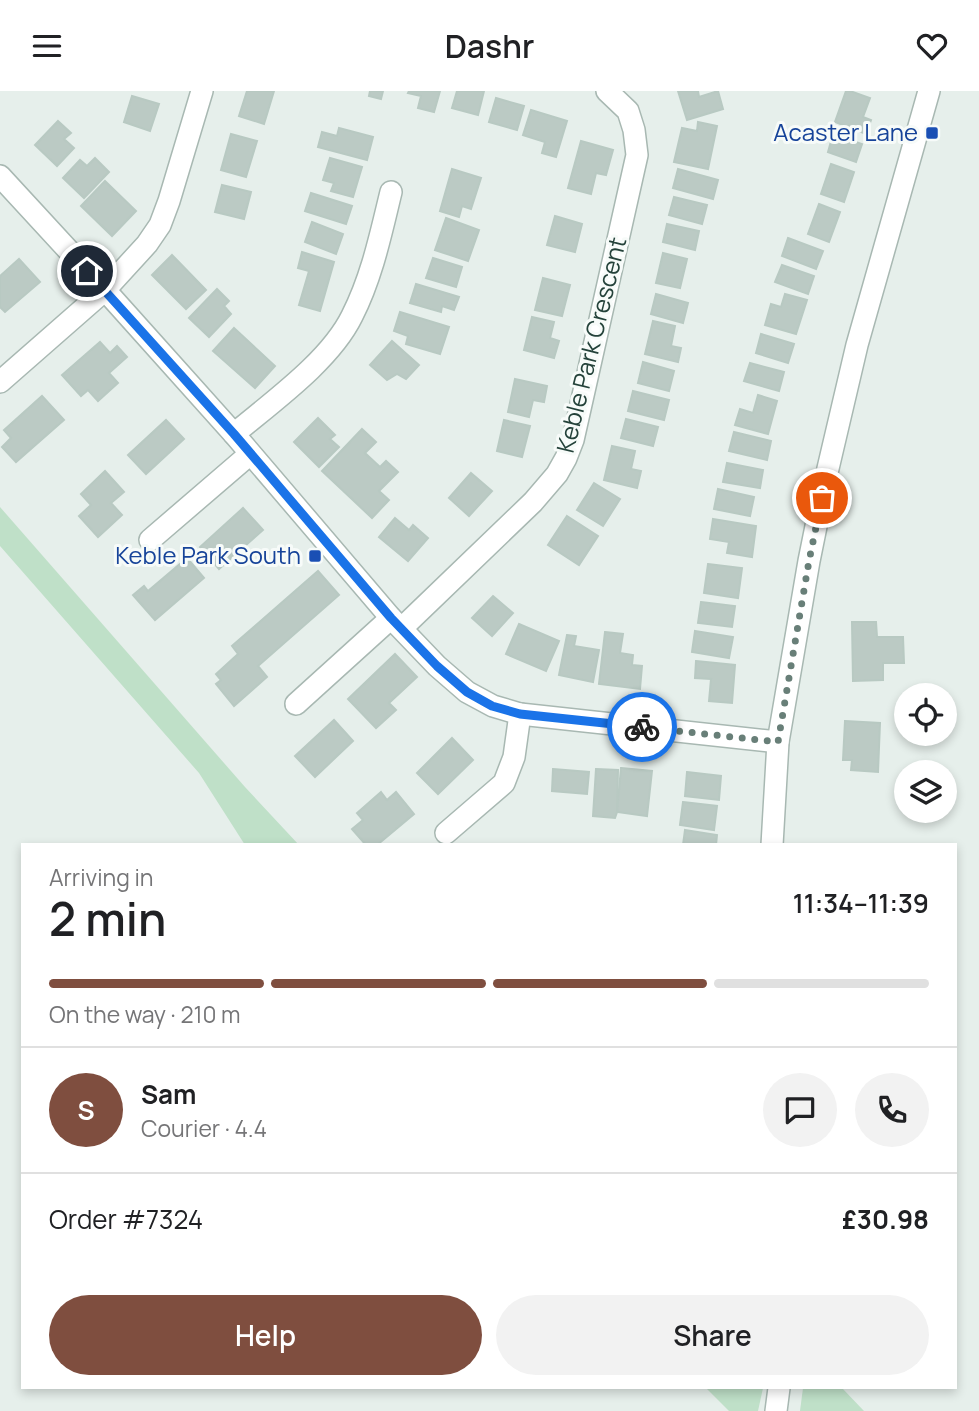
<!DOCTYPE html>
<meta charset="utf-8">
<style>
body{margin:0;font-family:Manrope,sans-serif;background:#f2f2f2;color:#202124;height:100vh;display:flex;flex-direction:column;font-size:26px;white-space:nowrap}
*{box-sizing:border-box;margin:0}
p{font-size:23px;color:#757577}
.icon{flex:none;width:38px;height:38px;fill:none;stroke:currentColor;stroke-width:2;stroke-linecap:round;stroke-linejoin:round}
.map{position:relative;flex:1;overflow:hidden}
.drawer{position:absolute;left:21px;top:752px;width:936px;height:546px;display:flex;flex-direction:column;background:#fff;border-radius:0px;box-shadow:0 4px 10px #0003}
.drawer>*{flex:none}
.controls{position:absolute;left:894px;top:592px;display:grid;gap:14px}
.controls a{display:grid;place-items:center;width:63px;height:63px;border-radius:50%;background:#fff;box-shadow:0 4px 10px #0003;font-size:35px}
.pin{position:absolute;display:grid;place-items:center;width:60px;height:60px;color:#fff;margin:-30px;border:4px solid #fff;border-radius:50%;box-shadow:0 2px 7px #0007}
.courier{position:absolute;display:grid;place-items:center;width:70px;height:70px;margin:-35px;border:5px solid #1a73e8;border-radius:50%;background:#fff;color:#222;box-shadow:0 2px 9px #0007}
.head em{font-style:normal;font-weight:600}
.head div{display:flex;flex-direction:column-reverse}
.head{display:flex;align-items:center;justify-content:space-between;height:119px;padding:0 28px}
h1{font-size:46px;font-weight:600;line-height:52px}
.bar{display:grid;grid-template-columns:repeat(4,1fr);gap:10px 7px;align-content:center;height:84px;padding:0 28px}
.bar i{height:9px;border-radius:5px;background:#e0e0e0}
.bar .current{background:#7f4e3f}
.bar p{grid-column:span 4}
.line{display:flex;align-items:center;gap:18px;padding:0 28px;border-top:2px solid #e0e0e0}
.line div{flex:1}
.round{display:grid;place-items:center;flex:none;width:74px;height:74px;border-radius:37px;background:#f2f2f2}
.action{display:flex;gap:14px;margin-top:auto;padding:14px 28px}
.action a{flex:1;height:80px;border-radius:42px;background:#7f4e3f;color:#fff;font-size:28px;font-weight:600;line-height:80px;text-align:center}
.action a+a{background:#f2f2f2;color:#202124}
header{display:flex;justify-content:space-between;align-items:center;height:91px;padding:0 28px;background:#fff;font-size:32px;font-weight:600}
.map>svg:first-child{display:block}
.green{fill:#bfe0c8}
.building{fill:#bbcac4;stroke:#b8c9c2;stroke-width:2}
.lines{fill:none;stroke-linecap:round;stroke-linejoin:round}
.minor-casing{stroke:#a8b8b2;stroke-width:24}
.minor{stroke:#fff;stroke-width:21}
.done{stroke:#687f78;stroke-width:7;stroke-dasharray:0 12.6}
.route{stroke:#1a73e8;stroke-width:9}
.transit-dot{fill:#1a4fb4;stroke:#f7fbf9;stroke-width:2.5}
.labels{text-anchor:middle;stroke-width:6;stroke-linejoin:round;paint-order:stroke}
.transit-label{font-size:24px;fill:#164399;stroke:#f7fbf9;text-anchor:end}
.street-label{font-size:24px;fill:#24423a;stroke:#f7fbf9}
</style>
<header><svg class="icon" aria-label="menu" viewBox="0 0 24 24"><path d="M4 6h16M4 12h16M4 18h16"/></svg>Dashr<svg class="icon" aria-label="heart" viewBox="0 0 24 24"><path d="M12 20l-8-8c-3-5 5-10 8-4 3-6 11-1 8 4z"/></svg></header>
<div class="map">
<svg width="979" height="1320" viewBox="0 0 979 1320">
<rect width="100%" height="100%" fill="#e6efeb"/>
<g class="green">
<path d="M 0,416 L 245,696 L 299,754 L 245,754 L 199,682 L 0,455 Z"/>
<path d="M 706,1297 L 763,1297 L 758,1320 L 729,1320 Z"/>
<path d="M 803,1297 L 842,1297 L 864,1320 L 800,1320 Z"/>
</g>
<g class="building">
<path d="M 247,0 L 274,0 L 264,33 L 239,25 Z"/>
<path d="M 370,0 L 383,0 L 381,8 L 369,5 Z"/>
<path d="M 409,0 L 440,0 L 434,21 L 418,17 L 421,5 L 408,2 Z"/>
<path d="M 457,0 L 484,0 L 478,24 L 452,17 Z"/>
<path d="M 678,0 L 698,0 L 699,6 L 718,0 L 723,18 L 687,29 Z"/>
<path d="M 846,0 L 850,0 L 870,7 L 863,26 L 871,29 L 866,43 L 835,31 Z"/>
<path d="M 132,5 L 159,13 L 150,40 L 124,31 Z"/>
<path d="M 496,7 L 524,15 L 517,39 L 489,31 Z"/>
<path d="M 531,19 L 567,30 L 556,66 L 542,62 L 545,51 L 523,44 Z"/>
<path d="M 58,30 L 71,42 L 64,48 L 74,57 L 57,75 L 35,54 Z"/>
<path d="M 698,31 L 717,35 L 708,78 L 674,71 L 682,37 L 697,40 Z"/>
<path d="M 339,37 L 373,46 L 367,69 L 318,56 L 322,41 L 337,45 Z"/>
<path d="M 231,43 L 257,50 L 246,86 L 221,79 Z"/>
<path d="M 833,43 L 862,53 L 856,71 L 828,61 Z"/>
<path d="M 581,50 L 613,59 L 606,84 L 596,82 L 591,103 L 568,97 Z"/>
<path d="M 95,67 L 109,81 L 84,107 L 63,87 L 80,69 L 87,75 Z"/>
<path d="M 330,67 L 362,76 L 353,106 L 331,100 L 334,92 L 323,89 Z"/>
<path d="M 831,73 L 854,81 L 844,111 L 821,103 Z"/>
<path d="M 452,78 L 481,87 L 471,118 L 462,115 L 459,126 L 440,120 Z"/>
<path d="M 678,78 L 718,89 L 713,108 L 673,97 Z"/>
<path d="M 105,90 L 136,120 L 112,145 L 81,115 Z"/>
<path d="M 222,94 L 251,101 L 244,128 L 215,121 Z"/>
<path d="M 311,102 L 352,115 L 346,133 L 305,120 Z"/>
<path d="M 674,106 L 707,114 L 702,133 L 669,124 Z"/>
<path d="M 819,113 L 840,121 L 829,151 L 808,143 Z"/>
<path d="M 555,125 L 582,133 L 575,161 L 547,154 Z"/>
<path d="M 446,127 L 479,139 L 468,170 L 435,159 Z"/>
<path d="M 312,131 L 343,143 L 336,163 L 305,151 Z"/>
<path d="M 667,133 L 699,140 L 695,159 L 663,151 Z"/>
<path d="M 788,147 L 823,160 L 816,178 L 782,165 Z"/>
<path d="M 302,161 L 334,171 L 320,220 L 299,214 L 309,180 L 298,177 Z"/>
<path d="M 663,162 L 687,168 L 680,197 L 656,192 Z"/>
<path d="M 172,164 L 206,199 L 186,218 L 152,184 Z"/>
<path d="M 433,167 L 462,176 L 456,196 L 426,187 Z"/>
<path d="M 19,168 L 40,191 L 5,221 L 0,216 L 0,185 Z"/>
<path d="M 782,174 L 814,185 L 808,203 L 775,191 Z"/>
<path d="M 543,187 L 570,194 L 562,225 L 535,219 Z"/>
<path d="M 416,193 L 459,206 L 454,219 L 442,215 L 441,221 L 410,212 Z"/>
<path d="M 217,198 L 229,210 L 224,215 L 231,223 L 209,246 L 189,227 Z"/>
<path d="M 656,203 L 688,212 L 683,232 L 651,223 Z"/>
<path d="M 785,203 L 807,209 L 796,243 L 765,234 L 771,213 L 781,216 Z"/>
<path d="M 400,221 L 449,236 L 440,263 L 406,253 L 408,245 L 394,240 Z"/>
<path d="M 532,226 L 554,231 L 550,247 L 559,250 L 554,267 L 524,259 Z"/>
<path d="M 653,230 L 675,235 L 671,255 L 681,257 L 678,271 L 645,263 Z"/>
<path d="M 234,237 L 275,275 L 255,297 L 213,260 Z"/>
<path d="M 761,243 L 794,253 L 788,272 L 756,262 Z"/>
<path d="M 392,250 L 419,274 L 406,288 L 397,283 L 387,289 L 370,274 Z"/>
<path d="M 100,251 L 110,262 L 117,255 L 127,266 L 109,282 L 118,292 L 98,310 L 88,299 L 81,305 L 62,284 Z"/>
<path d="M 643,271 L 674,280 L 669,300 L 638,292 Z"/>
<path d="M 750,272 L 784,281 L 779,300 L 744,290 Z"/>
<path d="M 515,288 L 547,295 L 544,311 L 533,309 L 529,326 L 508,321 Z"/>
<path d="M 633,300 L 669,309 L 664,329 L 628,320 Z"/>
<path d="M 758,304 L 777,310 L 768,343 L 735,334 L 740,318 L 753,322 Z"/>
<path d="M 42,305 L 64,329 L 16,371 L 2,356 L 11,347 L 4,339 Z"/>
<path d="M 318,327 L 335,344 L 330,348 L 339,356 L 319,376 L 294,351 Z"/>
<path d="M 626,328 L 658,336 L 653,355 L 621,347 Z"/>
<path d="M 166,329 L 184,348 L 146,383 L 128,364 Z"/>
<path d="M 504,329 L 530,335 L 522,366 L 497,360 Z"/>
<path d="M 362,338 L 376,351 L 365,362 L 380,376 L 386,370 L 398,381 L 379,400 L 389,409 L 372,427 L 322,380 Z"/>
<path d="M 734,341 L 771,350 L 767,369 L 729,360 Z"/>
<path d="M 612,355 L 635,360 L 631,378 L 641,380 L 637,397 L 604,389 Z"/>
<path d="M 727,372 L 763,379 L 760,397 L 723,391 Z"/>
<path d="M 105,380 L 124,401 L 111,412 L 122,424 L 98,446 L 79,425 L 91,414 L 81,403 Z"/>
<path d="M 471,382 L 492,400 L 469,425 L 449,407 Z"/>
<path d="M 594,392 L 620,408 L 603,435 L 577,419 Z"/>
<path d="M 718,398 L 754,406 L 750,425 L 714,418 Z"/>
<path d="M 243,417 L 263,439 L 219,478 L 200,456 Z"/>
<path d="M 567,425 L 598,445 L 579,474 L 548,454 Z"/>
<path d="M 395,427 L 409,439 L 413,434 L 428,447 L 408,470 L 379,446 Z"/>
<path d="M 713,428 L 756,435 L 752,466 L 727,462 L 729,451 L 710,448 Z"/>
<path d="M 187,467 L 204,487 L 155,529 L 133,504 L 144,495 L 148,500 Z"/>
<path d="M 708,473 L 742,477 L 738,507 L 704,502 Z"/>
<path d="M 318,480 L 339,504 L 258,575 L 267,586 L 234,615 L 216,593 L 221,589 L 216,583 L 238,563 L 232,555 Z"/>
<path d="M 493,505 L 513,522 L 492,545 L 472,527 Z"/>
<path d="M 701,511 L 735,515 L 732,536 L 698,532 Z"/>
<path d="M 852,531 L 876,531 L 877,546 L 903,546 L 904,572 L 883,572 L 883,589 L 853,590 Z"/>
<path d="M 519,533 L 559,550 L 546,580 L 506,563 Z"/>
<path d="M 695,540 L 733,546 L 729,567 L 692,561 Z"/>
<path d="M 605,541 L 623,543 L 620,562 L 633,564 L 632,574 L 642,575 L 640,598 L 599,593 Z"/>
<path d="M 567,544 L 576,545 L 574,555 L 599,559 L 593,591 L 559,584 Z"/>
<path d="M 395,563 L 417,586 L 389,612 L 396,619 L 376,637 L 348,608 Z"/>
<path d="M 696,570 L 735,574 L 732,612 L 709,610 L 711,588 L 695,587 Z"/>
<path d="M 334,629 L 353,650 L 315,686 L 295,665 Z"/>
<path d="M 845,630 L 880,632 L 878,681 L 851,679 L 852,669 L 843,669 Z"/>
<path d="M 452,647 L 473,669 L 438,703 L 417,682 Z"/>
<path d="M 621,677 L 652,680 L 647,725 L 617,721 Z"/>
<path d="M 553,678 L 589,681 L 587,703 L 552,700 Z"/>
<path d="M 596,678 L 618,679 L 617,721 L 615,727 L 593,725 Z"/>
<path d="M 687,681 L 721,685 L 719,709 L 685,705 Z"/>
<path d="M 381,701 L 387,709 L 396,701 L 414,723 L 377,754 L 366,754 L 352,738 L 363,729 L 357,722 Z"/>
<path d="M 683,711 L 717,715 L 714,739 L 680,734 Z"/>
<path d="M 685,739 L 717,744 L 716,754 L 683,754 Z"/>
</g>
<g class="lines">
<defs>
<g id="minor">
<path d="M 0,85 L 105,199 L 234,343 L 391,527 L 437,575 L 467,601 L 493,615 L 520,623 L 778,651"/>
<path d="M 0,291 L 105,199 L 147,153 L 160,134 L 169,110 L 202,0"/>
<path d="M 234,343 C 272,311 330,270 352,225 C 372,186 381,142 391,101"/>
<path d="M 150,449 L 250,363"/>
<path d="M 402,537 L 533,411 L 557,383 L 566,367 L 573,349 L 637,64 L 634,39 L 628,20 L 607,0"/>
<path d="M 296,613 L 391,527"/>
<path d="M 446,742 L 504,692 L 514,666 L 520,623"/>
<path d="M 772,754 L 778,651 L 809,470 L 826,386 L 857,254 L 929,0"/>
<path d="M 776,1320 L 779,1297"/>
</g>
</defs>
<use href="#minor" class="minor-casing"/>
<use href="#minor" class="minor"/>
</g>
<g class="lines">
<path class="done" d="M 642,636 L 778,651 L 809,470 L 822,407"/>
<path class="route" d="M 87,180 L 234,343 L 391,527 L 437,575 L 467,601 L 492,615 L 520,623 L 642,636"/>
</g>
<g class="transit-dot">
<rect x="925" y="35" width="14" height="14" rx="3.5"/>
<rect x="308" y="458" width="14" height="14" rx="3.5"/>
</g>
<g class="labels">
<g class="transit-label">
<text x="918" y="50">Acaster Lane</text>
<text x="301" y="473">Keble Park South</text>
</g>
<g class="street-label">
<text transform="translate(592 254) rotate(-76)" y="8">Keble Park Crescent</text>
</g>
</g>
</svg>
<div class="controls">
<a><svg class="icon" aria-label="locate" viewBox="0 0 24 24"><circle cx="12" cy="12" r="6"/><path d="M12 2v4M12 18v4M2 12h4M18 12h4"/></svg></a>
<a><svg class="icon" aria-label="layers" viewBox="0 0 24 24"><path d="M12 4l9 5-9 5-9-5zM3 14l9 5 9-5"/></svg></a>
</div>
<div class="pin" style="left:822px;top:407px;background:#ea580c"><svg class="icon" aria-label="bag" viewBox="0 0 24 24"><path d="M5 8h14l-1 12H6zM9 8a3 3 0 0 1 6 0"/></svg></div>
<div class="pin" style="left:87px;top:180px;background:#1f2937"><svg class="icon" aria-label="home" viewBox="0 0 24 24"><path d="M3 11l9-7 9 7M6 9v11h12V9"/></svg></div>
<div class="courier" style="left:642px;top:636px"><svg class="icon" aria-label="bike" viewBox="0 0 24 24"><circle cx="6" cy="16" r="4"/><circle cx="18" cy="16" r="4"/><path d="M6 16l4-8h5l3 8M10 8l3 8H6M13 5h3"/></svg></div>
<section class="drawer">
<div class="head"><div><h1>2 min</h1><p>Arriving in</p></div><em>11:34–11:39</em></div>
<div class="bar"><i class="current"></i><i class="current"></i><i class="current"></i><i></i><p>On the way · 210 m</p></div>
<div class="line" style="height:126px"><b class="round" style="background:#7f4e3f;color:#fff">S</b><div><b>Sam</b><p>Courier · 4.4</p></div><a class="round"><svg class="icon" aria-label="chat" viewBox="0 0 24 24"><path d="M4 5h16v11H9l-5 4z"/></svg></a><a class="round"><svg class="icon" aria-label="phone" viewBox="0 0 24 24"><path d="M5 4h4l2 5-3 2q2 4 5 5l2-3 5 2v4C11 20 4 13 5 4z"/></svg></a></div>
<div class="line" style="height:91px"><div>Order #7324</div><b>£30.98</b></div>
<div class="action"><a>Help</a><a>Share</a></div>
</section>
</div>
